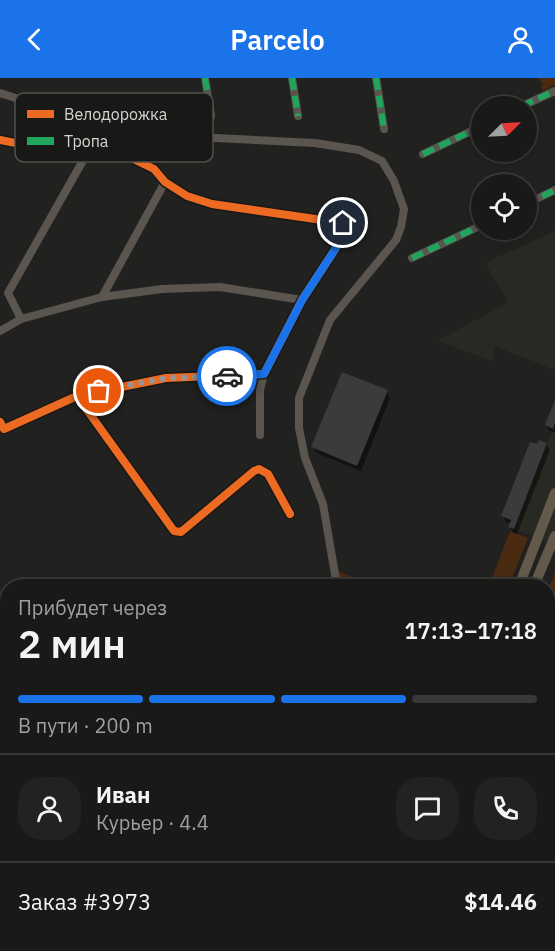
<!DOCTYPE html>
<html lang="ru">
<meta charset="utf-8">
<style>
body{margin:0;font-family:"IBM Plex Sans",sans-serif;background:#222221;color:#f1f3f6;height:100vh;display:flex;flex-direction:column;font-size:22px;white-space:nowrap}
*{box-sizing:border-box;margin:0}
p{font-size:20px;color:#9fa0a2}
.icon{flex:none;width:33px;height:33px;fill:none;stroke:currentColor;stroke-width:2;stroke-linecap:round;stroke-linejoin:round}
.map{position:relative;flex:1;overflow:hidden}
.side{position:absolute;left:0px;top:501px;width:555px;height:372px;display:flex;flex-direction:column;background:#191918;border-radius:24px 24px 0 0;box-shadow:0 3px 9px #0003,0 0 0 2px #373837}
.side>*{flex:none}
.needle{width:39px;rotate:66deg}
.buttons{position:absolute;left:471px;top:18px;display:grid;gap:12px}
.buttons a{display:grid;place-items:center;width:66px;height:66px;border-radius:50%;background:#191918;box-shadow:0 3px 9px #0003,0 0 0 2px #373837;font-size:30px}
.pin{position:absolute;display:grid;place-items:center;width:51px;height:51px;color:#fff;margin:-26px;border:3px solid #fff;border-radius:50%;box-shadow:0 2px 6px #0007}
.courier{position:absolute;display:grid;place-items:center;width:60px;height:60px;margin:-30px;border:4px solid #1a73e8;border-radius:50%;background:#fff;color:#222;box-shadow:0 2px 8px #0007}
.headline em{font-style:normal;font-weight:600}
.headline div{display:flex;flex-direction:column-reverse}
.headline{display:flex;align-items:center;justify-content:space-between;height:102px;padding:0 18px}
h1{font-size:39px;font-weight:600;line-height:45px}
.bar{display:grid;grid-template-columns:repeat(4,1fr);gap:9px 6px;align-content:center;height:72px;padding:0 18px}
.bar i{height:8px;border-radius:4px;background:#373837}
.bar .on{background:#1a73e8}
.bar p{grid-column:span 4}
.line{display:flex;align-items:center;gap:15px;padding:0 18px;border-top:2px solid #373837}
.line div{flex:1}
.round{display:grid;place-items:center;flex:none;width:63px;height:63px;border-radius:24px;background:#222221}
header{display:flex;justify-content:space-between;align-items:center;height:78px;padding:0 18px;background:#1a73e8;color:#fff;font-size:27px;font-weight:600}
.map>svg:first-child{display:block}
.built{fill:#292923}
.green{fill:#4a2a10}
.shadow{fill:#0007}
.building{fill:#3a3b3a}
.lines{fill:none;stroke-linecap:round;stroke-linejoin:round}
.highway-tunnel{stroke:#3c3c3b;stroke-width:10;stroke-dasharray:10 5;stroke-linecap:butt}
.minor{stroke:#5a554e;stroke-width:8}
.highway{stroke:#625b4c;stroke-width:10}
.quiet{stroke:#20a55d;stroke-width:6;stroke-dasharray:12 6;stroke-linecap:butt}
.cycleway-casing{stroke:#181816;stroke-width:11}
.cycleway{stroke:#ed6a23;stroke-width:8}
.done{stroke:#959594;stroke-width:6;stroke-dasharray:0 10.8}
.route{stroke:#1a73e8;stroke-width:8}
.key{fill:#181816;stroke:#50504e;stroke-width:1.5}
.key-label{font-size:16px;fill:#d4d4d2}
</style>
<header><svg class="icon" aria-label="back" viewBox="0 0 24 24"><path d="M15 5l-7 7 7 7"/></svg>Parcelo<svg class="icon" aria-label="person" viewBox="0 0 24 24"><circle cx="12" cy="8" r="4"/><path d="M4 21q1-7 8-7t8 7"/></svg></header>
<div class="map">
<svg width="555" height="873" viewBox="0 0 555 873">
<rect width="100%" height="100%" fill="#212120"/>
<g class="built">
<path d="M 555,153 L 555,292 L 495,268 L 492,283 L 438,263 L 508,224 L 485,185 Z"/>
<path d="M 555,345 L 555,467 L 514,451 Z"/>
</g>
<g class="green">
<path d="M 538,0 L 555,0 L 555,7 L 543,13 L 541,8 L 543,7 Z"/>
<path d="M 510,453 L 528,460 L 509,508 L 489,508 Z"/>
<path d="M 337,493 L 375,508 L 340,508 Z"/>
<path d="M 555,494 L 555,539 L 548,557 L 548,513 Z"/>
</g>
<g class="shadow">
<path d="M 387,314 L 390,320 L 361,393 L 317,375 L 313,369 Z"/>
<path d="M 555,325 L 555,355 L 550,353 L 546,347 Z"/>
<path d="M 546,366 L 550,372 L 517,456 L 513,455 L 510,449 L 511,445 L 506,444 L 503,438 L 538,368 Z"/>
<path d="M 555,543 L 555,563 L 552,570 L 555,572 L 555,595 L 548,613 L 548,561 Z"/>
<path d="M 354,866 L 415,866 L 411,873 L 359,873 Z"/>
</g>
<g class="building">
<path d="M 342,294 L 388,312 L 357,388 L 311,369 Z"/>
<path d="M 555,322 L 555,345 L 553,351 L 545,347 Z"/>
<path d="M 539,362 L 547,365 L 514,451 L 508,449 L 511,442 L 501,438 L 530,364 L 537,366 Z"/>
<path d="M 555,540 L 555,558 L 551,568 L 555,570 L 555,589 L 548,607 L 548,557 Z"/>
<path d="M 353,866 L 409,866 L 406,873 L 366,873 Z"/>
</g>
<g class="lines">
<path class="highway-tunnel" d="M 388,873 L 391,866"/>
<g class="minor">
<path d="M 205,0 L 211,38"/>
<path d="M 292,0 L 298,38"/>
<path d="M 376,0 L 384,51"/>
<path d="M 0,15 L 56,33 L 72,35 L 114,33 L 196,59 L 315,65 L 359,72 L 382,83 L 394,103 L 404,131 L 401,149 L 396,162 L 330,242 L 299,320 L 299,350 L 305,380 L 323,426 L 337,508"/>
<path d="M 522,28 L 555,13"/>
<path d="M 0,62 L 85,79 L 119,74 L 154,91 L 165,104 L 187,118 L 212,126 L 343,145 L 347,153 L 302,222 L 264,296 L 166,300 L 77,318 L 4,351 L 0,344"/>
<path d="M 423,76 L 482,48"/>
<path d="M 526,126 L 555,112"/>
<path d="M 412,180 L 482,147"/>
<path d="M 102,219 L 165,104"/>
<path d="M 21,241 L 8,215 L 85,79"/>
<path d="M 0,253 L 21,241 L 102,219 L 162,211 L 220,209 L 302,222"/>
<path d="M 77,318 L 174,453 L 181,454 L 254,393 L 259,391 L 268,396 L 290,436"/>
<path d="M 260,357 L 260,312 L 264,296"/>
<path d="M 548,718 L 555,715"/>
<path d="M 0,797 L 8,802"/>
<path d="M 106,866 L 118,873"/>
<path d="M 239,866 L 252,868"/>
<path d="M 0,872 L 8,865"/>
<path d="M 93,873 L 96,866"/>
<path d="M 304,873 L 308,866"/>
<path d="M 441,873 L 444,866"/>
<path d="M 494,873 L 496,866"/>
</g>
<g class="highway">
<path d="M 519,508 L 555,415"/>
<path d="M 534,508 L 555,458"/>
<path d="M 344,873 L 346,866"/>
</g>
<g class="quiet">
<path d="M 205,0 L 211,38"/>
<path d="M 292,0 L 298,38"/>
<path d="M 376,0 L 384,51"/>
<path d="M 522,28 L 555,13"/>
<path d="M 423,76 L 482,48"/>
<path d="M 526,126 L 555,112"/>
<path d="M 412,180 L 482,147"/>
</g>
<defs>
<g id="cycleway">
<path d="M 0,62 L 85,79 L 119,74 L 154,91 L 165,104 L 187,118 L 212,126 L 343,145 L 347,153 L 302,222 L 264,296 L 166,300 L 77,318 L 4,351 L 0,344"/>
<path d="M 77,318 L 174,453 L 181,454 L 254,393 L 259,391 L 268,396 L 290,436"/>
</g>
</defs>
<use href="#cycleway" class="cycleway-casing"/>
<use href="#cycleway" class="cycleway"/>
</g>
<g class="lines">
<path class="done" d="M 99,313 L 166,300 L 227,298"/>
<path class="route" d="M 227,298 L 264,296 L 302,222 L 347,153 L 343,145"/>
</g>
<rect x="15" y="15" width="198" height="69" rx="9" class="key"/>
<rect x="27" y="32" width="27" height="8" fill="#ed6a23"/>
<rect x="27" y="59" width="27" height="8" fill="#20a55d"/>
<g class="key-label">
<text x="64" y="42">Велодорожка</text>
<text x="64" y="69">Тропа</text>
</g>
</svg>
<div class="buttons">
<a><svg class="needle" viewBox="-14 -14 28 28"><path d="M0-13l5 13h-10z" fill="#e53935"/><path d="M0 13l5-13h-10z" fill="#9fa0a2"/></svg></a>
<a><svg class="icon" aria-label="locate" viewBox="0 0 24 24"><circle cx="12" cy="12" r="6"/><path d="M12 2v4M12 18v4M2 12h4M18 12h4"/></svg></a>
</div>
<div class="pin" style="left:99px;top:313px;background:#ea580c"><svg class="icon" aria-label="bag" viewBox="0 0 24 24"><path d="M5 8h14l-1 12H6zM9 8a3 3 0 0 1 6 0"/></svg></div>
<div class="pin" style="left:343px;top:145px;background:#1f2937"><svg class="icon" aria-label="home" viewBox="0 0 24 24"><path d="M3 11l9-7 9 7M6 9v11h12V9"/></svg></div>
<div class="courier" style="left:227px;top:298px"><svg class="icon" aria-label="car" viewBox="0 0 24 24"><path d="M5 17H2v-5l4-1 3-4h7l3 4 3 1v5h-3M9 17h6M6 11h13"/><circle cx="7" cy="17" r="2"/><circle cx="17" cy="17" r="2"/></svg></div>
<section class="side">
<div class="headline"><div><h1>2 мин</h1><p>Прибудет через</p></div><em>17:13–17:18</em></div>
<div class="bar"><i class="on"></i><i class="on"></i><i class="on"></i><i></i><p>В пути · 200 m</p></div>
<div class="line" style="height:108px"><a class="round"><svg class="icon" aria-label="person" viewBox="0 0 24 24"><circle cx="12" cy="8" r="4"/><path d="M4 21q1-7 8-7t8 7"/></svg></a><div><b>Иван</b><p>Курьер · 4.4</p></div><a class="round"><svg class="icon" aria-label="chat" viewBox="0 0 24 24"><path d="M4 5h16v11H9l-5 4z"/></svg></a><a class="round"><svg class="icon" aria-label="phone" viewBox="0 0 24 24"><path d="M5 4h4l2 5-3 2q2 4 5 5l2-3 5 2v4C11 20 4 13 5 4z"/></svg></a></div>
<div class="line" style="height:78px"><div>Заказ #3973</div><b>$14.46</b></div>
</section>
</div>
